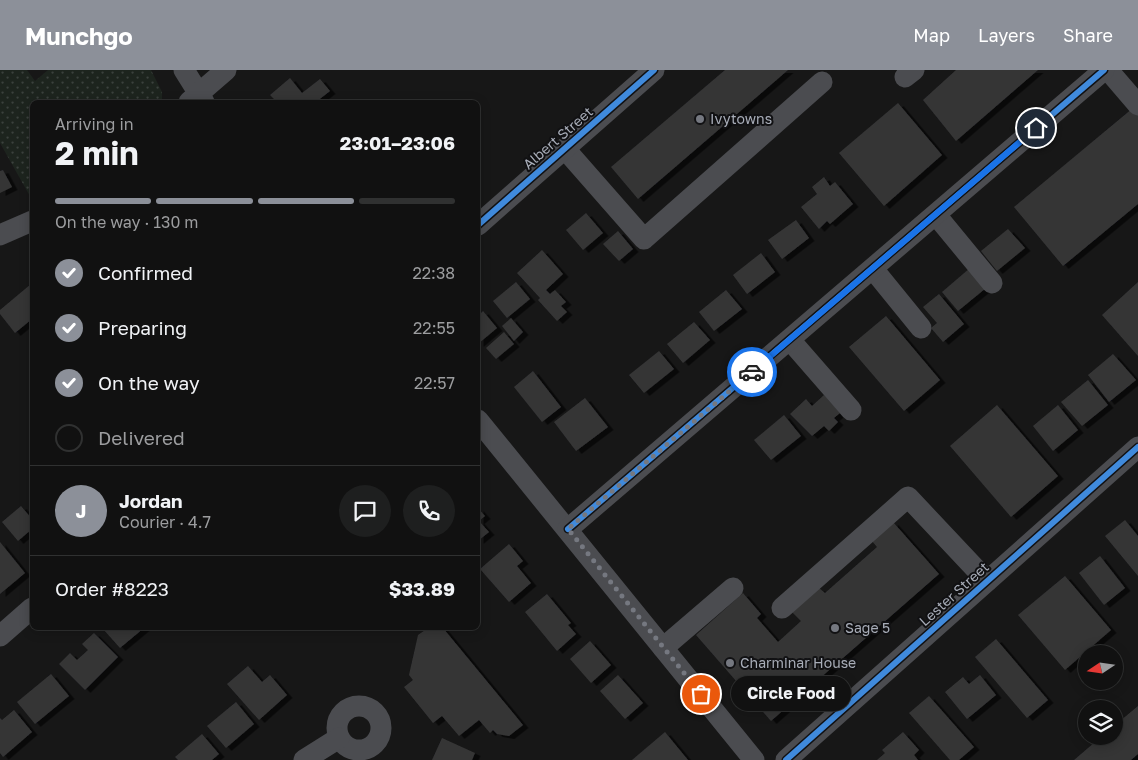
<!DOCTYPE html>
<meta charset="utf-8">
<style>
body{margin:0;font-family:"Golos Text",sans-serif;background:#1e1f1f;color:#f1f3f6;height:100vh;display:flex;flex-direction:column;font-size:19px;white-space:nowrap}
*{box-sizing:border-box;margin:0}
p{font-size:16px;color:#9c9d9f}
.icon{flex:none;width:28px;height:28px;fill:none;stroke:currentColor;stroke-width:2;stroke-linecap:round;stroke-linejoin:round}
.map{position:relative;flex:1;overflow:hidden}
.side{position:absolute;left:30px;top:30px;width:450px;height:530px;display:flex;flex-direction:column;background:#111;border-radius:8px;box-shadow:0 2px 12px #0003,0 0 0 1px #303131}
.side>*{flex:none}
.needle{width:32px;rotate:257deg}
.fabs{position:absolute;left:1078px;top:575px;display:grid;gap:10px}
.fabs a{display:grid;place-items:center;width:45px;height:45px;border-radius:50%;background:#111;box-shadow:0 2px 12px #0003,0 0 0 1px #303131;font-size:25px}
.pin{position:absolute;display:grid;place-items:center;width:42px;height:42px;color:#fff;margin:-21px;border:2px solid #fff;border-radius:50%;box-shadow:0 1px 5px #0007}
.courier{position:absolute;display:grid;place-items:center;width:50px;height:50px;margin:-25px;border:4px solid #1a73e8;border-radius:50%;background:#fff;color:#222;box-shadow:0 1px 6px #0007}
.bubble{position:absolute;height:35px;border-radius:18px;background:#111;box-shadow:0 2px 12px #0003,0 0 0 1px #303131;font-size:16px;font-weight:700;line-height:35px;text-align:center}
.headline em{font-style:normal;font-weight:700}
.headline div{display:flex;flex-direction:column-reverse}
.headline{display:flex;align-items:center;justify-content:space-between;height:85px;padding:0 25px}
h1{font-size:32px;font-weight:700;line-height:38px}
.bar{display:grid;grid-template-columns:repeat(4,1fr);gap:8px 5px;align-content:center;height:60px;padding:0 25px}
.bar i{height:6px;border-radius:4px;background:#303131}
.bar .current{background:#8c9099}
.bar p{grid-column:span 4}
.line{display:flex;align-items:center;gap:12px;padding:0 25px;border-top:1px solid #303131}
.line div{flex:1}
.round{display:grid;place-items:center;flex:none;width:52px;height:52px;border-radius:26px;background:#1e1f1f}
ol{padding:0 25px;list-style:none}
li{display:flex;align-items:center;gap:15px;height:55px}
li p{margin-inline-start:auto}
li .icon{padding:5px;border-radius:50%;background:#8c9099;color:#fff;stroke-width:4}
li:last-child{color:#9c9d9f}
li i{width:28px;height:28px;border:2px solid #303131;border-radius:50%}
header{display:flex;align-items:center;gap:30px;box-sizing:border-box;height:70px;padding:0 25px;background:#8c9099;color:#fff}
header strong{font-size:24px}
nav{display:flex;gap:28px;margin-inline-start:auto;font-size:18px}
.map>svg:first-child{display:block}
.grass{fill:url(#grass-dots)}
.building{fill:#353536;filter:url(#shadow)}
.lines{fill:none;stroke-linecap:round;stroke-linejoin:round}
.minor{stroke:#4b4c50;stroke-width:21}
.cycleway-casing{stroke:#111113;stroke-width:9}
.cycleway{stroke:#408adc;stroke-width:6}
.done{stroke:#757880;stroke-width:5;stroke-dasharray:0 9}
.route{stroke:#1a73e8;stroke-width:6}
.poi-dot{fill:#757880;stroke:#111113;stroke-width:2}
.labels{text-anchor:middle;stroke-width:4;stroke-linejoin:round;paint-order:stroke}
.poi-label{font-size:14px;fill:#a8adb8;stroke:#111113;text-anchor:start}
.street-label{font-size:14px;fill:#a8adb8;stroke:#111113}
</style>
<header>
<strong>Munchgo</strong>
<nav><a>Map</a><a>Layers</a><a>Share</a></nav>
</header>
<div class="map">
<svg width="1138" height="690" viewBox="0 0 1138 690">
<defs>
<pattern id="grass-dots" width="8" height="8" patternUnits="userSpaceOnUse" patternTransform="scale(1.25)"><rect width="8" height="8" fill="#1d241e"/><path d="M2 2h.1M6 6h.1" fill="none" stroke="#3b413d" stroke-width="1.8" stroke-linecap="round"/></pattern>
<filter id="shadow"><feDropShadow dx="5.5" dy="3" stdDeviation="0" flood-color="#0009"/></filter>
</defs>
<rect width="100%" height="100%" fill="#171717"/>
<path class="grass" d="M 0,0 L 27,0 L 35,11 L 48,0 L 151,0 L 162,22 L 162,29 L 158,32 L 32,32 L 32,127 L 31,128 L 0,73 Z"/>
<g class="building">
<path d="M 725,0 L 788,0 L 638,129 L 611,97 Z"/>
<path d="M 956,0 L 1038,0 L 956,71 L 923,30 Z"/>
<path d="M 290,8 L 302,23 L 320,9 L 330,21 L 316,32 L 277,32 L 270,25 Z"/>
<path d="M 898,33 L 942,85 L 884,136 L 839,83 Z"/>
<path d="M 1133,38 L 1138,44 L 1138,134 L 1063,196 L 1014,137 Z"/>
<path d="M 3,100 L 12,117 L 0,123 L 0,101 Z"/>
<path d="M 824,107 L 830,116 L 835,112 L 853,134 L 830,154 L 827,151 L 819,159 L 801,137 L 817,124 L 812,117 Z"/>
<path d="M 586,143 L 603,163 L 583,180 L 566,160 Z"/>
<path d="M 796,150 L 809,168 L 782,189 L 768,170 Z"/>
<path d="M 1008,159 L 1025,178 L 997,201 L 981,181 Z"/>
<path d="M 618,161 L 633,179 L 619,191 L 603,174 Z"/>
<path d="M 542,180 L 563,204 L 546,220 L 550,224 L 555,220 L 566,232 L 561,236 L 567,242 L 557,251 L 538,230 L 540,228 L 517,203 Z"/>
<path d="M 761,183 L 775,202 L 747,224 L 733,205 Z"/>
<path d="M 970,198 L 986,218 L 958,241 L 942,222 Z"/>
<path d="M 516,212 L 530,229 L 507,248 L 493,231 Z"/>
<path d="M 1138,212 L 1138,286 L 1102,245 Z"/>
<path d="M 31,214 L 32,249 L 15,263 L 0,244 L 0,240 Z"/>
<path d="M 726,220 L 742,239 L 714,261 L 699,242 Z"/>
<path d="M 939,224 L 964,254 L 943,272 L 931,258 L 937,253 L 923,237 Z"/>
<path d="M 483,241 L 497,258 L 478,274 L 478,246 Z"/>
<path d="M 886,246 L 940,310 L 904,341 L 849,277 Z"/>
<path d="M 511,248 L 523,262 L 514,271 L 502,256 Z"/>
<path d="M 694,252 L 710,270 L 683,293 L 667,274 Z"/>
<path d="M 504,262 L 514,274 L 496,289 L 486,278 Z"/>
<path d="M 659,281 L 674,299 L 644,323 L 629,305 Z"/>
<path d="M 1113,284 L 1136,310 L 1109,332 L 1088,305 Z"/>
<path d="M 533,301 L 561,337 L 542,352 L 514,317 Z"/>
<path d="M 1088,310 L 1108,335 L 1082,356 L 1061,332 Z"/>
<path d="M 824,325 L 840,343 L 834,348 L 838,352 L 829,361 L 824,356 L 812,366 L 790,344 L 806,329 L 812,336 Z"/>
<path d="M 585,328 L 608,357 L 576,381 L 554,352 Z"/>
<path d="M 997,335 L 1058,406 L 1011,447 L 950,376 Z"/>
<path d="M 1058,335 L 1078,360 L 1053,381 L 1033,356 Z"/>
<path d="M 784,345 L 801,366 L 771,390 L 754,370 Z"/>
<path d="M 21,436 L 32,449 L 32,459 L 18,471 L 2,452 Z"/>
<path d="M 478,438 L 485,446 L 479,451 L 489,462 L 478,471 Z"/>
<path d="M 1125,450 L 1138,466 L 1138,506 L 1105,466 Z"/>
<path d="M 893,452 L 939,504 L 771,651 L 696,565 L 743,523 L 761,544 L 757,548 L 778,572 L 801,551 L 792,542 L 819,518 L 825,523 L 877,477 L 872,471 Z"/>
<path d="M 0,472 L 25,503 L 0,524 Z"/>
<path d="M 509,474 L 523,491 L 517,496 L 531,513 L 509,532 L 480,499 Z"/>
<path d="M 1100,486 L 1125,518 L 1104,535 L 1079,503 Z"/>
<path d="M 1065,506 L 1111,560 L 1065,600 L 1018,545 Z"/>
<path d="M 547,524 L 571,553 L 568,555 L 576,564 L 557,581 L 525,542 Z"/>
<path d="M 105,558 L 144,558 L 120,578 L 103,559 Z"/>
<path d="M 428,558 L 443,558 L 523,655 L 509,666 L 497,664 L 493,660 L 490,663 L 479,650 L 459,666 L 442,646 L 433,653 L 404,617 L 413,610 L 409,605 L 418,565 Z"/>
<path d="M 94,563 L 118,587 L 85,620 L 59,594 L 70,583 L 77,590 L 88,580 L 82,574 Z"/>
<path d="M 996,569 L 1048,630 L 1027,648 L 975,587 Z"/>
<path d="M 590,571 L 611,595 L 591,613 L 570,589 Z"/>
<path d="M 248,596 L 262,612 L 270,605 L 287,625 L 259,650 L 227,614 Z"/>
<path d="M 51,604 L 69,626 L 35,654 L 17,632 Z"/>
<path d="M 618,605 L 643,633 L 625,649 L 600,621 Z"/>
<path d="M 980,605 L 996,625 L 967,649 L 945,622 L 963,607 L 969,614 Z"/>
<path d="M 929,626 L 974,677 L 959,690 L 950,690 L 909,643 Z"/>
<path d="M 236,632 L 254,654 L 226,678 L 207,656 Z"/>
<path d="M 1138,636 L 1138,684 L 1131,690 L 1074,690 L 1102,666 L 1114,666 L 1114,656 Z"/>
<path d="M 14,640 L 32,662 L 3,687 L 0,683 L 0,648 L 2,650 Z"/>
<path d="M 665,662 L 688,690 L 632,690 Z"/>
<path d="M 903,662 L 919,680 L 914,685 L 918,690 L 877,690 L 885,683 L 882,680 Z"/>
<path d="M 202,664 L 219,684 L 212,690 L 178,690 L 175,687 Z"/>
<path d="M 442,668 L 475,683 L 472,690 L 432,690 Z"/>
</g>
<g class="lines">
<g class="minor">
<path d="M 184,0 L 204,32"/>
<path d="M 1108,0 L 1138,35"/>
<path d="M 905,7 L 914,0"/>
<path d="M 189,32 L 226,0"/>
<path d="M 565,79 L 644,169 L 822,12"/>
<path d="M 936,145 L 992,213"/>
<path d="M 478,155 L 654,0"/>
<path d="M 0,165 L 32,151"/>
<path d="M 873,199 L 921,258"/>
<path d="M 790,270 L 851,340"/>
<path d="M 478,350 L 754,690"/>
<path d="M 568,459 L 1104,0"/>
<path d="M 782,538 L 908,427 L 987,511"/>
<path d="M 0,566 L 32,538"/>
<path d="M 663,578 L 733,518"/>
<circle cx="359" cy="658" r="22"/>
<path d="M 304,690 L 339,668"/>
<path d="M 786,690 L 1138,377"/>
</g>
<defs>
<g id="cycleway">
<path d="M 478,155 L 654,0"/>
<path d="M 568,459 L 1104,0"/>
<path d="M 786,690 L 1138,377"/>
</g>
</defs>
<use href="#cycleway" class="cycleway-casing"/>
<use href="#cycleway" class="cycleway"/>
</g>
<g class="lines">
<path class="done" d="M 701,624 L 568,459 L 752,302"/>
<path class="route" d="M 752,302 L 1036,58"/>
</g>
<g class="poi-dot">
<circle cx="700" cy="49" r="5"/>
<circle cx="835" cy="558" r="5"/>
<circle cx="730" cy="593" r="5"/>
</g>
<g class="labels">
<g class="poi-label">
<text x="710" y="54">Ivytowns</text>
<text x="845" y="563">Sage 5</text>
<text x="740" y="598">Charminar House</text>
</g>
<g class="street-label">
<text transform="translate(558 68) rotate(-41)" y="5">Albert Street</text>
<text transform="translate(954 524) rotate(-42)" y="5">Lester Street</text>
</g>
</g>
</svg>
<div class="fabs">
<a><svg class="needle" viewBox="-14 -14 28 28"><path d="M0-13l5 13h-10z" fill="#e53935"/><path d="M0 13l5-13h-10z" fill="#9c9d9f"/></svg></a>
<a><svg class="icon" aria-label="layers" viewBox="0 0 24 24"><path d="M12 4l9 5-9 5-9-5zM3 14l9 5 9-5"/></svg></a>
</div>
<div class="pin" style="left:701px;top:624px;background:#ea580c"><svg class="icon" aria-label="bag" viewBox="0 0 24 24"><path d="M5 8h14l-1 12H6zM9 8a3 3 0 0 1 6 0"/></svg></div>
<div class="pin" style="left:1036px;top:58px;background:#1f2937"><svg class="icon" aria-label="home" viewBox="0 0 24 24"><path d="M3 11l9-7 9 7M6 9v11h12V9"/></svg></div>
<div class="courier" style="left:752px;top:302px"><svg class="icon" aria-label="car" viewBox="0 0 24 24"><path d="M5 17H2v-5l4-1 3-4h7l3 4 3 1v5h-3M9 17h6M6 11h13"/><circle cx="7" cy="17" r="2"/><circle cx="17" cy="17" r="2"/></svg></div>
<div class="bubble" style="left:731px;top:606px;width:120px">Circle Food</div>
<section class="side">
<div class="headline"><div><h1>2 min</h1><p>Arriving in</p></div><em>23:01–23:06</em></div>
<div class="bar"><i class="current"></i><i class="current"></i><i class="current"></i><i></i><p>On the way · 130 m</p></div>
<ol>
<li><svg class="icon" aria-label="check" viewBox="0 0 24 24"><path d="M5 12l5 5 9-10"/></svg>Confirmed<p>22:38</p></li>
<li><svg class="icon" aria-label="check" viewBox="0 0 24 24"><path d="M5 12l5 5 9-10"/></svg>Preparing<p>22:55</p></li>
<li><svg class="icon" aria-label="check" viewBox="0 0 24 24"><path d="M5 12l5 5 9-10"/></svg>On the way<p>22:57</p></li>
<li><i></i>Delivered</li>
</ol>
<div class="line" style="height:90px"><b class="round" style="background:#8c9099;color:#fff">J</b><div><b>Jordan</b><p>Courier · 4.7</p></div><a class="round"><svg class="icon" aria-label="chat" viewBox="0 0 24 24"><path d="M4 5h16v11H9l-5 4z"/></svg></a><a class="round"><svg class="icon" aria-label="phone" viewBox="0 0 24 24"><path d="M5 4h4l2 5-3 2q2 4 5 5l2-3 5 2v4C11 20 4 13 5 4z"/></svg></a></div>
<div class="line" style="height:65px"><div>Order #8223</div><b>$33.89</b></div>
</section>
</div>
